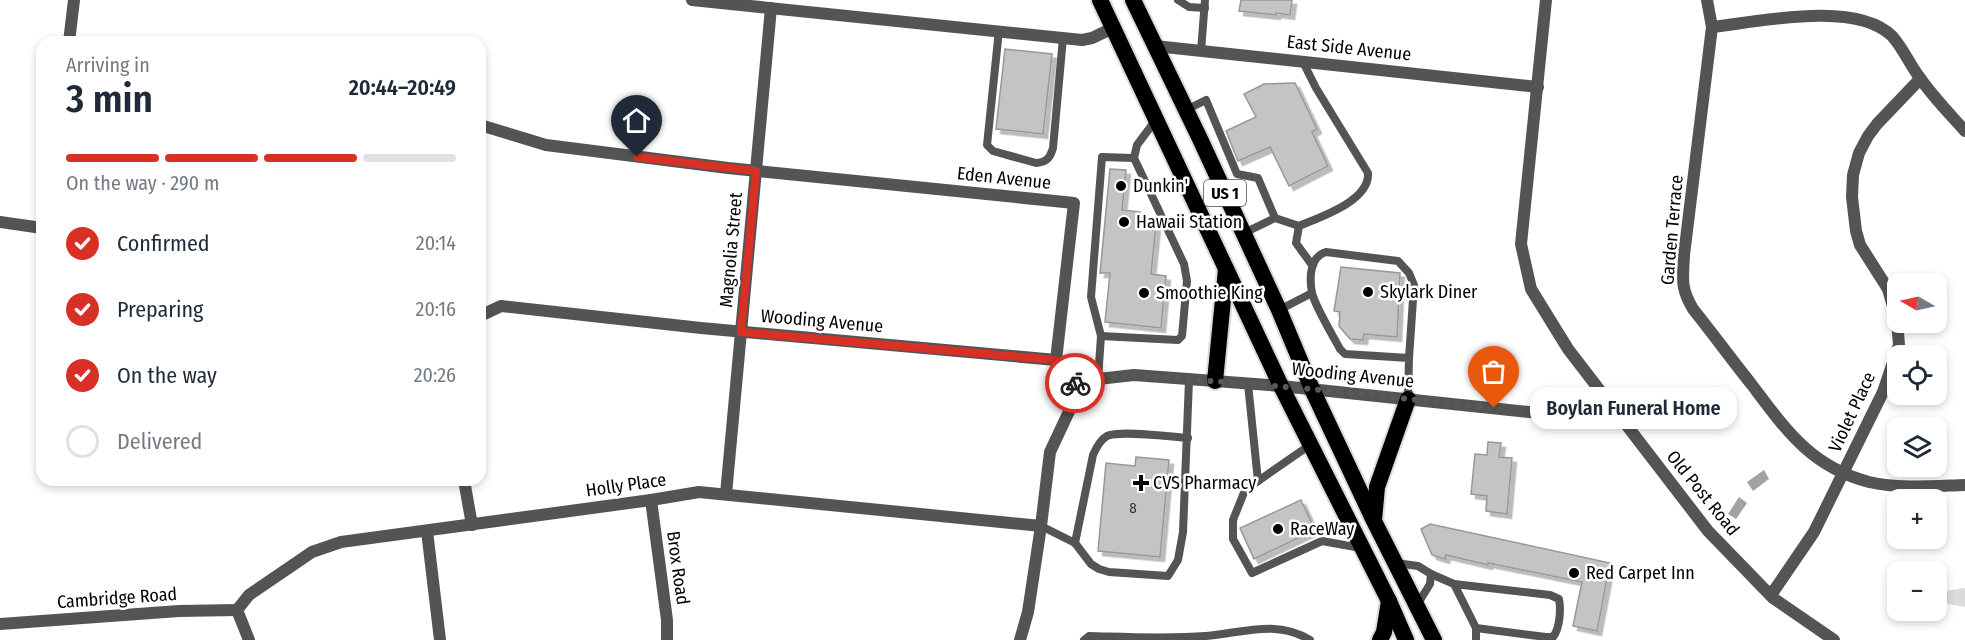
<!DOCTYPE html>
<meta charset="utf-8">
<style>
body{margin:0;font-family:"Fira Sans Condensed",sans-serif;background:#f6f6f7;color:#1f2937;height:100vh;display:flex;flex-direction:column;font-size:22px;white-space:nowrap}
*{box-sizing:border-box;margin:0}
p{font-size:20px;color:#747a83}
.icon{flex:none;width:33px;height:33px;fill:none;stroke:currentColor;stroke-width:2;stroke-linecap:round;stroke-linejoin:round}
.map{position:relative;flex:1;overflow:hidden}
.side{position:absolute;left:36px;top:36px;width:450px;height:450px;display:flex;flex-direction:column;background:#fff;border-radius:18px;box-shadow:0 3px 9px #0003}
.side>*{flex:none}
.needle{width:39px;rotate:279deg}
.controls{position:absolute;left:1887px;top:273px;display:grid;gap:12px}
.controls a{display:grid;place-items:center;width:60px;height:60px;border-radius:12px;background:#fff;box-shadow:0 3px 9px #0003;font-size:30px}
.pin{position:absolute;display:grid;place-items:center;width:51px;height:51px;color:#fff;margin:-62px -26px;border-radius:50% 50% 50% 0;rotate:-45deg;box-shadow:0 0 6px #0007}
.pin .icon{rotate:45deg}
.courier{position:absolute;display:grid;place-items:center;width:60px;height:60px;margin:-30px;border:4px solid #d93025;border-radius:50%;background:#fff;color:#222;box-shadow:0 2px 8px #0007}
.bubble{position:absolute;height:42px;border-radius:18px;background:#fff;box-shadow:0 3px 9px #0003;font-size:20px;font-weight:600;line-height:42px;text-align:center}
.headline em{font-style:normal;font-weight:600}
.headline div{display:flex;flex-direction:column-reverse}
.headline{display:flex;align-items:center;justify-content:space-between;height:102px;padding:0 30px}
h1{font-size:39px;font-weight:600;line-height:45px}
.bar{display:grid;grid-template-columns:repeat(4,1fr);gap:9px 6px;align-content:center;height:72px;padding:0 30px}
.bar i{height:8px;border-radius:4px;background:#e0e1e3}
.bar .on{background:#d93025}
.bar p{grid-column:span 4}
ol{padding:0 30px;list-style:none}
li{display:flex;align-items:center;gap:18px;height:66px}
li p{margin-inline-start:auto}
li .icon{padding:6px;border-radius:50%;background:#d93025;color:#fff;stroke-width:4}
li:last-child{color:#747a83}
li i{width:33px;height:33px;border:3px solid #e0e1e3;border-radius:50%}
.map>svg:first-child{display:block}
.green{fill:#dbdbdb}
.water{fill:#a2a2a2}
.building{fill:#c4c4c4;stroke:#989898;stroke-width:1.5;filter:url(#shadow)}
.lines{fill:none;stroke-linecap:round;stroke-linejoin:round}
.trunk-casing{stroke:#dbdbdb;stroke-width:20}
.service{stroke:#545454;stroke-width:8}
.minor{stroke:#545454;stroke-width:12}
.tertiary{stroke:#545454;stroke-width:12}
.trunk{stroke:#000;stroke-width:16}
.done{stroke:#595959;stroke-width:6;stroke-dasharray:0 10.8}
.route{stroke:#d93025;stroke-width:8}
.poi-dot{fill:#000;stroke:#fff;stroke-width:2}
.labels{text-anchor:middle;stroke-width:5;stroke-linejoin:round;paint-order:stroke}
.number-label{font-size:15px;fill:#313131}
.shield{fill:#fff;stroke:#4c4c4c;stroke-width:1.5}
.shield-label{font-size:16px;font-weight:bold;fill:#000}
.street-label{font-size:18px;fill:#000;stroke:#fff}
.poi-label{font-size:18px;fill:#000;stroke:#fff;text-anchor:start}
</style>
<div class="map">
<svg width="1965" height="640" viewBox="0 0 1965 640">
<defs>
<filter id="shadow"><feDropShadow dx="4.5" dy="4.5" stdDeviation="0" flood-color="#0004"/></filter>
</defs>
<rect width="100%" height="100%" fill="#fff"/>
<path class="green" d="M 1965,588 L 1965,607 L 1937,602 L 1937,592 Z"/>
<g class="water">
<path d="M 1764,470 L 1769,479 L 1753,491 L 1747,482 Z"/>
<path d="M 1739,497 L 1747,503 L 1736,519 L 1728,514 Z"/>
</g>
<g class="building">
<path d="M 1241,0 L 1292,0 L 1290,15 L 1276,13 L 1276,15 L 1239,11 Z"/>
<path d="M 1005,49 L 1052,54 L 1043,134 L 996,129 Z"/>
<path d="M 1295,83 L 1317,129 L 1312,132 L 1328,166 L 1289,186 L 1270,147 L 1238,161 L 1226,131 L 1256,117 L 1244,94 L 1264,84 Z"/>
<path d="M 1110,169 L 1126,170 L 1122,210 L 1140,212 L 1139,223 L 1156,225 L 1151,274 L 1166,276 L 1161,328 L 1105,322 L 1110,273 L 1100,273 Z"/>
<path d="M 1341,267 L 1400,273 L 1397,337 L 1364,334 L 1363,340 L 1350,339 L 1339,326 L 1340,312 L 1334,311 Z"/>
<path d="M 1488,442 L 1501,443 L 1499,457 L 1512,458 L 1507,514 L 1486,511 L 1487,496 L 1471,494 L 1475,454 L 1487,455 Z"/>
<path d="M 1136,457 L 1169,460 L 1160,557 L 1098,551 L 1106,463 L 1135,466 Z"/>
<path d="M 1301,500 L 1315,530 L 1254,559 L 1240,528 Z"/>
<path d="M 1430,524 L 1610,563 L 1597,631 L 1573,626 L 1582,582 L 1488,563 L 1488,565 L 1446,555 L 1445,559 L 1432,555 L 1421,529 Z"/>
</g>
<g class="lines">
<defs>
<g id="trunk">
<path d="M 1100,0 L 1281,386 L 1389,601 L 1406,640"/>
<path d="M 1133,0 L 1201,141 L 1279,310 L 1312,389 L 1374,521 L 1434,640"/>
<path d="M 1215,381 L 1226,269"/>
<path d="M 1374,520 L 1377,487 L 1408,399"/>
<path d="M 1380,640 L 1384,632 L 1389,601"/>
</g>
</defs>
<use href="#trunk" class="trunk-casing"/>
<g class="service">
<path d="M 1178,0 L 1189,7 L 1205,8"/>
<path d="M 999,30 L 987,145 L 993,151 L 1036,163 C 1047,162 1050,158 1053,148 L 1063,38"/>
<path d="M 1201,51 L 1205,0"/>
<path d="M 1303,62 L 1316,88 L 1368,173 C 1370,201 1320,217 1299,226 L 1296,243 L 1312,265"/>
<path d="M 1186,110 L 1206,100 L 1237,174 L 1258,178 L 1275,218 L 1299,226"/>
<path d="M 1244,233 L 1275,218"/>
<path d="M 1279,310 L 1312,293"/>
<path d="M 1101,336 L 1091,297 L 1102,157 L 1134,158"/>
<path d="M 1098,379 L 1101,336 L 1178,340 L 1182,336 L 1187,281 L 1184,264 L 1134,158 L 1137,145 L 1155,121"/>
<path d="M 1248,384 L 1258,481"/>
<path d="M 1408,399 L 1409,358 L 1345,354 L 1340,349 C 1333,336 1315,306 1312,293 C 1309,277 1310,257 1326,252 L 1398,261 L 1409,273 L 1414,285 L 1409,358"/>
<path d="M 1310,445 L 1245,490 L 1233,520 L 1233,539 L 1252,573 L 1322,541 L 1361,548"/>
<path d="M 1041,526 L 1075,543 L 1091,564 L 1099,569 L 1109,572 L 1168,576 L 1178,560 L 1183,532 L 1189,380"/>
<path d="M 1075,543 L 1093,455 C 1096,448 1100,440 1107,436 C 1121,430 1171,437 1188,438"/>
<path d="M 1396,563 L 1418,566 L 1431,574 L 1430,584 L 1417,605"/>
<path d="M 1431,574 L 1454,584 L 1476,628 L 1476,640"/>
<path d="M 1454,584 L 1550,595 L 1559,599 C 1561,610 1560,628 1553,637 L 1546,637 L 1476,628"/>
<path d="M 1084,640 L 1089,636 C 1128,637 1167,639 1206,636 C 1242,633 1276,619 1310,640"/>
</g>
<g class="minor">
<path d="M 692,0 L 1082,40 L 1092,38 L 1113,28"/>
<path d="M 1707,0 L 1712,27 L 1684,255 C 1683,279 1680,287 1693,309 C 1713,334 1732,360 1752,385 C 1786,430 1811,467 1869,482 C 1900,489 1934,486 1965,485"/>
<path d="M 1712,27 C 1758,22 1855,0 1892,36 C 1903,48 1910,65 1920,78 C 1933,97 1950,114 1965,131"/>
<path d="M 69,42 L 74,0"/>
<path d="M 1155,46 L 1538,87"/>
<path d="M 480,125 L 546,145 L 728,168 L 1074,203 L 1056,360 L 1080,388 L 1050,452 L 1041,526 L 1028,612 L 1020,640"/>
<path d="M 0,222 L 42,228"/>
<path d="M 480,316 L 501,306 L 701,328 L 1056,360"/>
<path d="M 1080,388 L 1098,379 L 1134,375 L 1281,386"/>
<path d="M 464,480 L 472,525"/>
<path d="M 726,494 L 771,8"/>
<path d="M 651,500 L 667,620 L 667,640"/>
<path d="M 427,531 L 440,640"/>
<path d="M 1771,595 L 1814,532 L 1883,392 L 1899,345 L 1897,320 L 1888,289 L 1860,245 L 1856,231 L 1852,197 L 1853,175 L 1859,153 L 1868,136 L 1877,124 L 1920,79"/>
<path d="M 237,610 L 249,595 L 312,552 L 341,542 L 651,500 L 699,492 L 1041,526"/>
<path d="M 237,610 L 249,640"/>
<path d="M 0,624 L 179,611 L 237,610"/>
</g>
<g class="tertiary">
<path d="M 1546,0 L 1521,244 L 1531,289 L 1568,349 L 1708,531 L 1773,598 L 1834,640"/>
<path d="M 1281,386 L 1624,422"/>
</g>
<use href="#trunk" class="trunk"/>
</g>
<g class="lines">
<path class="done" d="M 1075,383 L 1080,388 L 1098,378 L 1134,375 L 1312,389 L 1494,408"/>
<path class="route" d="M 637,157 L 756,171 L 741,332 L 1056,360 L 1075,383"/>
</g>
<g class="poi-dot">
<circle cx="1121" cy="186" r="6"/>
<circle cx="1124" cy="222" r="6"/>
<circle cx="1368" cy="292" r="6"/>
<circle cx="1144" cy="293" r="6"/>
<path d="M1138 474h6v6h6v6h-6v6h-6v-6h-6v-6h6z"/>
<circle cx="1278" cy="529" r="6"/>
<circle cx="1574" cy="573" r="6"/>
</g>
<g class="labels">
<g class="number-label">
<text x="1133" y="513">8</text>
</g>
<rect class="shield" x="1204" y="180" width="42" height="26" rx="4.5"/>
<g class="shield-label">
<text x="1225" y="199">US 1</text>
</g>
<g class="street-label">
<text transform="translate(1349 48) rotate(6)" y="6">East Side Avenue</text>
<text transform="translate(1004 178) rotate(6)" y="6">Eden Avenue</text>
<text transform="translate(1672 230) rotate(-85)" y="6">Garden Terrace</text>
<text transform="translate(731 250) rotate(-85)" y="6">Magnolia Street</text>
<text transform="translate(822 321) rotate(5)" y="6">Wooding Avenue</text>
<text transform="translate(1353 375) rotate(6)" y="6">Wooding Avenue</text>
<text transform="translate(1852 412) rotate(-65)" y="6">Violet Place</text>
<text transform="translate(626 485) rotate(-8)" y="6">Holly Place</text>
<text transform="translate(1703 493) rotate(51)" y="6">Old Post Road</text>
<text transform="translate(678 568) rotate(82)" y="6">Brox Road</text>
<text transform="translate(117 598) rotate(-4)" y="6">Cambridge Road</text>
</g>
<g class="poi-label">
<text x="1133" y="192">Dunkin'</text>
<text x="1136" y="228">Hawaii Station</text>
<text x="1380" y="298">Skylark Diner</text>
<text x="1156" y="299">Smoothie King</text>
<text x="1153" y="489">CVS Pharmacy</text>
<text x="1290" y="535">RaceWay</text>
<text x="1586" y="579">Red Carpet Inn</text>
</g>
</g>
</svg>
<div class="controls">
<a><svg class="needle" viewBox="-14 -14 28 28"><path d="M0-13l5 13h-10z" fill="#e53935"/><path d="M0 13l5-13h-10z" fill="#747a83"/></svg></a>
<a><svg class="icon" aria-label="locate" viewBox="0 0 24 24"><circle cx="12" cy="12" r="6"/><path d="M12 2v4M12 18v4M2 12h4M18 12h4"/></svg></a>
<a><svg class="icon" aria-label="layers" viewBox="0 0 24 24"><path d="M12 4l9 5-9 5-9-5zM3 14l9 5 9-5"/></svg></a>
<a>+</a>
<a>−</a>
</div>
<div class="pin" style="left:1494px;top:408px;background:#ea580c"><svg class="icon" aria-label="bag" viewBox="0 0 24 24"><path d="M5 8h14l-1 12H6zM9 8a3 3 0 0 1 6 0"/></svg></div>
<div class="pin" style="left:637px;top:157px;background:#1f2937"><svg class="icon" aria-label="home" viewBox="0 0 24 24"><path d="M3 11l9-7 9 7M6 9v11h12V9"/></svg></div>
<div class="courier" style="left:1075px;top:383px"><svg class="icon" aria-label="bike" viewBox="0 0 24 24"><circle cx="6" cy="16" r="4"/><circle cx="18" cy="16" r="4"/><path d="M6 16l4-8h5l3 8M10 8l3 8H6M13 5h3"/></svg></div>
<div class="bubble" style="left:1530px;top:387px;width:207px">Boylan Funeral Home</div>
<section class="side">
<div class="headline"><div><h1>3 min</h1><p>Arriving in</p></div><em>20:44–20:49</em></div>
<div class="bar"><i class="on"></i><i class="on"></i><i class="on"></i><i></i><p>On the way · 290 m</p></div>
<ol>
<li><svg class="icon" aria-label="check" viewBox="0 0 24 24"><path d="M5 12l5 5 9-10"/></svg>Confirmed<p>20:14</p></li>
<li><svg class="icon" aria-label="check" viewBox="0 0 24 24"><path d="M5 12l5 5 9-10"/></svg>Preparing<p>20:16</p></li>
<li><svg class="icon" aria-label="check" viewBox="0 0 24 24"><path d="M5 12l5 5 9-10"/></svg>On the way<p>20:26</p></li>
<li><i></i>Delivered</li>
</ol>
</section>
</div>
